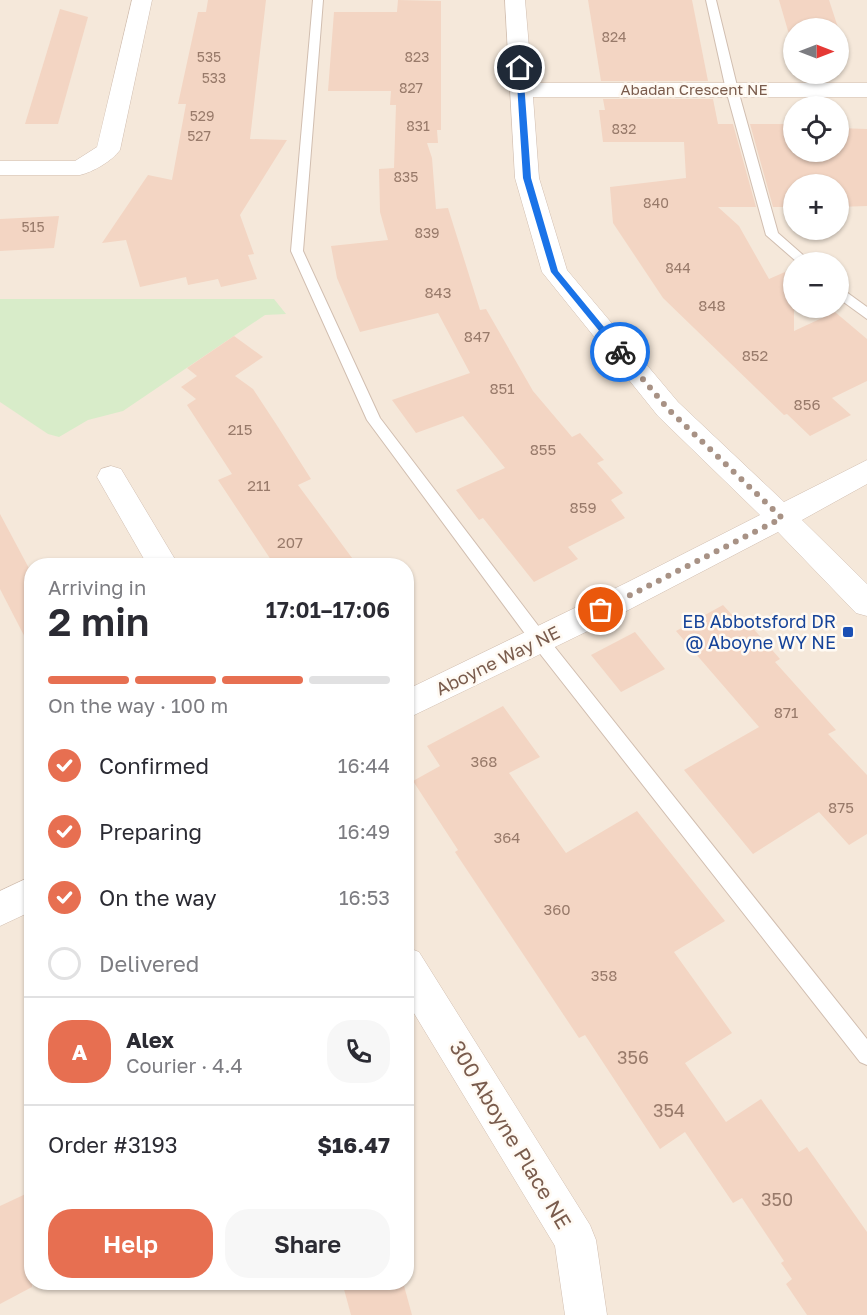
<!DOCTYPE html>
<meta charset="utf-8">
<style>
body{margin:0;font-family:"Golos Text",sans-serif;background:#f7f7f7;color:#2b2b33;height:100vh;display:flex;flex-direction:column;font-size:22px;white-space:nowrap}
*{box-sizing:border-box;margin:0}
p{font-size:20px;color:#7c7c81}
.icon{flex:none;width:33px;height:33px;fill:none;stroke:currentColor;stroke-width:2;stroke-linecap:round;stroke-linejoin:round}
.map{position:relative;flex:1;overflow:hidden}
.side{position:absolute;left:24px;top:558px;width:390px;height:732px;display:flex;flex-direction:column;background:#fff;border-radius:24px;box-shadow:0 2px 4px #0004}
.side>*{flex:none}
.needle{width:39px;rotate:90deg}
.tools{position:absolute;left:783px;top:18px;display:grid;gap:12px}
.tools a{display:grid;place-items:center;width:66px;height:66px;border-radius:50%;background:#fff;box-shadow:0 2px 4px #0004;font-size:30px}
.pin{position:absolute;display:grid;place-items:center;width:51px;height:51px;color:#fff;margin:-26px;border:3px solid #fff;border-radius:50%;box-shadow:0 2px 6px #0007}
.courier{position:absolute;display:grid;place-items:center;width:60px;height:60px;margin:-30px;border:4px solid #1a73e8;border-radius:50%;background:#fff;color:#222;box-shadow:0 2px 8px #0007}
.summary em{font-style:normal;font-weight:600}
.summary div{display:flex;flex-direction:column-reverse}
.summary{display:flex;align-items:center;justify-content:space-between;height:102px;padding:0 24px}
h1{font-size:39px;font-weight:600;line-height:45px}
.bar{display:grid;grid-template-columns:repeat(4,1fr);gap:9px 6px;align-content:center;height:72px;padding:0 24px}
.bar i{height:8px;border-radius:4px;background:#e1e1e2}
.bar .current{background:#e76f51}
.bar p{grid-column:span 4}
.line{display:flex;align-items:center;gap:15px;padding:0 24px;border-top:2px solid #e1e1e2}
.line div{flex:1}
.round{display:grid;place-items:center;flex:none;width:63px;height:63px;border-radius:24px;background:#f7f7f7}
ol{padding:0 24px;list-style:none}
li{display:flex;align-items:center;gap:18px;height:66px}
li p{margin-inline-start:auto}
li .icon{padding:6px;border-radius:50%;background:#e76f51;color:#fff;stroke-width:4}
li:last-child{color:#7c7c81}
li i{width:33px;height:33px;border:3px solid #e1e1e2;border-radius:50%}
.cta{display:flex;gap:12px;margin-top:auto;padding:12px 24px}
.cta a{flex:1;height:69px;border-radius:24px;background:#e76f51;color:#fff;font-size:24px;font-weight:600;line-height:69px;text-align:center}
.cta a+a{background:#f7f7f7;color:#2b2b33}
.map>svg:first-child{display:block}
.residential{fill:#f5e8da;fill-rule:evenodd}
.green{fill:#d8ecc9}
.building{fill:#f3d5c3}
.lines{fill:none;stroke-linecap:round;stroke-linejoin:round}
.lane-casing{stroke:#d1beb0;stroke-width:2}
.street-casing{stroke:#d1beb0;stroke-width:1}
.lane{fill:#fff;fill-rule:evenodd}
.street{fill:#fff;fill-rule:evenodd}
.route{fill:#1a73e8}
.done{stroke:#a89285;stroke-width:6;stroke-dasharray:0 10.8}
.transit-dot{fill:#1a4fb4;stroke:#fffaf3;stroke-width:2}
.labels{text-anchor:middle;stroke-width:5;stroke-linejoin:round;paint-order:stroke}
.far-number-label{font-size:14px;fill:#987a6a}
.far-street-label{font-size:15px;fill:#7a5c4d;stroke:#fffaf3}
.number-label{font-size:15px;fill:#987a6a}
.transit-label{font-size:18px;fill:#164399;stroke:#fffaf3;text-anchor:end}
.street-label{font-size:18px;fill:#7a5c4d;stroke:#fffaf3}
.near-number-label{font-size:18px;fill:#987a6a}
.near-street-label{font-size:21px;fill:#7a5c4d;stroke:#fffaf3}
</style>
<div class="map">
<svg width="867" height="1315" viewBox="0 0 867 1315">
<rect width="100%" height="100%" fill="#fdf6ec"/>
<path class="residential" d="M 0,0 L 867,0 L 867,1315 L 0,1315 ZM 794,28 L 838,28 L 838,74 L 794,74 ZM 794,106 L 838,106 L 838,152 L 794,152 ZM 794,184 L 838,184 L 838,230 L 794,230 ZM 794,262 L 838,262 L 838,308 L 794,308 ZM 32,566 L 406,566 L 406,1282 L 32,1282 Z"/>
<path class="green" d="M 0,299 L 274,299 L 286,314 L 265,315 L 123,411 L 88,420 L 59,437 L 48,434 L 0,402 Z"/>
<g class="building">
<path d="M 208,0 L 266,0 L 250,139 L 287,140 L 240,215 L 254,254 L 248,255 L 257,279 L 221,287 L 218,279 L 188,285 L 186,277 L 140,287 L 126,240 L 102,243 L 148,175 L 172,180 L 186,104 L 178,104 L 198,12 L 206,12 Z"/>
<path d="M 398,0 L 441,1 L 441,130 L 437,130 L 438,143 L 427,143 L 432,158 L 436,209 L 448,208 L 480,310 L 486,309 L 533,391 L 572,437 L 580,433 L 604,460 L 597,463 L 623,493 L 611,500 L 625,518 L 568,547 L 578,559 L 534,582 L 483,518 L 479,520 L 456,490 L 505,468 L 463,416 L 416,433 L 392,400 L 470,373 L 438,313 L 360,332 L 337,278 L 331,246 L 388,240 L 380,212 L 379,169 L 394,168 L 396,105 L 390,105 L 391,91 L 328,91 L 334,12 L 397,12 Z"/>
<path d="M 588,0 L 692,0 L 708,81 L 601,81 Z"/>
<path d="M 779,0 L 829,0 L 844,46 L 838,47 L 838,28 L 794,28 L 793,48 Z"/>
<path d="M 60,9 L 88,17 L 58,124 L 25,124 Z"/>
<path d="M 603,99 L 713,99 L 718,124 L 733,124 L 756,207 L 718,207 L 739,226 L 769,279 L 794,268 L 794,331 L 835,312 L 867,339 L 867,381 L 832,398 L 851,415 L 810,436 L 787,414 L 784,415 L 663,298 L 613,223 L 610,187 L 686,178 L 684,142 L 603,142 L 599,110 L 605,110 Z"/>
<path d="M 750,124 L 794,124 L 794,152 L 838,152 L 838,128 L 867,129 L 867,206 L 838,207 L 838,184 L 794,184 L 794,207 L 773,207 Z"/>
<path d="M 59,216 L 54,248 L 0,251 L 0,219 Z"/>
<path d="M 234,336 L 263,357 L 235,376 L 253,389 L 278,427 L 311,479 L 298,485 L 358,566 L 275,566 L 218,480 L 232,474 L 187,405 L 196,399 L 181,387 L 197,376 L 187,368 Z"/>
<path d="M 0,514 L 32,574 L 32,651 L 0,589 Z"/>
<path d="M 723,605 L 744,628 L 750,625 L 780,659 L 775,662 L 836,730 L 828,734 L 867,775 L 867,834 L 849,845 L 819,812 L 753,854 L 684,770 L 759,727 L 676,631 Z"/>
<path d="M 635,632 L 665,669 L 621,692 L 591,655 Z"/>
<path d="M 503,706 L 540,757 L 509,773 L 566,853 L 637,811 L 725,921 L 674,952 L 732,1033 L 685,1063 L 726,1122 L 761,1099 L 799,1152 L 807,1147 L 867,1232 L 867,1315 L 807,1315 L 786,1284 L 792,1279 L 781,1263 L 784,1261 L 742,1198 L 733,1203 L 685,1132 L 660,1149 L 585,1035 L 579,1038 L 455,852 L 458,850 L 413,781 L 440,766 L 427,746 Z"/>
<path d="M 32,1191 L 32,1287 L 0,1304 L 0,1206 Z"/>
<path d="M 342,1282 L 403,1282 L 412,1315 L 351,1315 Z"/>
</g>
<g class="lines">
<defs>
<g id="lane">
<path d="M 313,0 L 323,0 L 303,251 L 380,418 L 546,636 L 867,1039 L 867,1065 L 860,1062 L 534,646 L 367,420 L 291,251 Z"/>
<path d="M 706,0 L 716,0 L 738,90 L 778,233 L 811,262 L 797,262 L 766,235 L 726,90 Z"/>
<path d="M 838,286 L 867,307 L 867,319 L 838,298 Z"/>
</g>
<g id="street">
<path d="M 132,0 L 152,0 L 120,150 C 112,161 93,172 80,175 L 0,175 L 0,161 L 75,161 L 97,147 Z"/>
<path d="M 505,0 L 525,0 L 532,83 L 867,83 L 867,97 L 533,97 L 539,178 L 567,270 L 678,402 L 784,502 L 867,460 L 867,484 L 802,520 L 867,584 L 867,616 L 856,613 L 778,532 L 592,629 L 406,719 L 406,690 L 628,582 L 760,515 L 658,416 L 542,272 L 515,178 Z"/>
<path d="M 111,466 L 121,469 L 179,566 L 148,566 L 97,477 L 101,469 Z"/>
<path d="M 32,876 L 32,911 L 0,926 L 0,891 Z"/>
<path d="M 406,947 L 419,952 L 590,1225 L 596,1240 L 607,1315 L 565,1315 L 555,1246 L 406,1000 Z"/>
</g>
</defs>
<use href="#lane" class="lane-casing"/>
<use href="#street" class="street-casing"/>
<use href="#lane" class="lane"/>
<use href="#street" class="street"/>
</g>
<path class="route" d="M 520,65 L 523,68 L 531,178 L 558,271 L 623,350 L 623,354 L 618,354 L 551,272 L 523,178 L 516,68 Z"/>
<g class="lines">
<path class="done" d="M 601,610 L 782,518 L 668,409 L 620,352"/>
</g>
<rect class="transit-dot" x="842" y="626" width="12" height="12" rx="3"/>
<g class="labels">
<g class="far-number-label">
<text x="614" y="42">824</text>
<text x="209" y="62">535</text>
<text x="417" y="62">823</text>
<text x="214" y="83">533</text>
<text x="411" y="93">827</text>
<text x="202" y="121">529</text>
<text x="418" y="131">831</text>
<text x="624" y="134">832</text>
<text x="199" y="141">527</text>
<text x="406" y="182">835</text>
<text x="656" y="208">840</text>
<text x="33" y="232">515</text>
<text x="427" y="238">839</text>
<text x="678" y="273">844</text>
</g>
<g class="far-street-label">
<text x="694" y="95">Abadan Crescent NE</text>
</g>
<g class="number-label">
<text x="438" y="298">843</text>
<text x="712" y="311">848</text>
<text x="477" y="342">847</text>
<text x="755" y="361">852</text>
<text x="502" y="394">851</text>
<text x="807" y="410">856</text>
<text x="240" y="435">215</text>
<text x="543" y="455">855</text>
<text x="259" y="491">211</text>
<text x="583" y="513">859</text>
<text x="290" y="548">207</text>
<text x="786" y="718">871</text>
<text x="484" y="767">368</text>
<text x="841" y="813">875</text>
<text x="507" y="843">364</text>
<text x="557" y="915">360</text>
<text x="604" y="981">358</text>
</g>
<g class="transit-label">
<text x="836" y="628">EB Abbotsford DR<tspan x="836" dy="21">@ Aboyne WY NE</tspan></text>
</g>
<g class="street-label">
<text transform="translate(498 661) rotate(-26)" y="6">Aboyne Way NE</text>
</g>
<g class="near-number-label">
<text x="633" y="1064">356</text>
<text x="669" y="1117">354</text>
<text x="777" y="1206">350</text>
</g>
<g class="near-street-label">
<text transform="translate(510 1135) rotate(59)" y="7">300 Aboyne Place NE</text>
</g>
</g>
</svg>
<div class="tools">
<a><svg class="needle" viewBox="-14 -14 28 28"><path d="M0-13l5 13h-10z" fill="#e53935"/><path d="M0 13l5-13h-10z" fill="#7c7c81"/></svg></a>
<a><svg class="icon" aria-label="locate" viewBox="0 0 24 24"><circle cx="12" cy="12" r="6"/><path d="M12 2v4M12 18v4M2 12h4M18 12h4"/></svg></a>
<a>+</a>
<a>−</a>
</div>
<div class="pin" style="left:601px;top:610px;background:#ea580c"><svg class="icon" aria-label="bag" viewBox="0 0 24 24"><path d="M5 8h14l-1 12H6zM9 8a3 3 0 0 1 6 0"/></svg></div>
<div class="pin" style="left:520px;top:68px;background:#1f2937"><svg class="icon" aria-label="home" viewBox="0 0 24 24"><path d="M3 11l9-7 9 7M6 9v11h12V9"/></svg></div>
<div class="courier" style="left:620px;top:352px"><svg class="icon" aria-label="bike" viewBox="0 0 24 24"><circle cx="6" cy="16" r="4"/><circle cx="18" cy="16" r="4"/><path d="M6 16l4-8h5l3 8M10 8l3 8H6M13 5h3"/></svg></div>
<section class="side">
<div class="summary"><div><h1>2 min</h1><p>Arriving in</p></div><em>17:01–17:06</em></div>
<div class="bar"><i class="current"></i><i class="current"></i><i class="current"></i><i></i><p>On the way · 100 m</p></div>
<ol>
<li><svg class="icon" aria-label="check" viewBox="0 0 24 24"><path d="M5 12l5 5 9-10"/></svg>Confirmed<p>16:44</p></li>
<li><svg class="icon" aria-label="check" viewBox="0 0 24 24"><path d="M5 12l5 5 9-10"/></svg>Preparing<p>16:49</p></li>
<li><svg class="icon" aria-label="check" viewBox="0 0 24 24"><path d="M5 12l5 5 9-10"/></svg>On the way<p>16:53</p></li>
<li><i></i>Delivered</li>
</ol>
<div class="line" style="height:108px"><b class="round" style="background:#e76f51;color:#fff">A</b><div><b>Alex</b><p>Courier · 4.4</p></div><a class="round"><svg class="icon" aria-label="phone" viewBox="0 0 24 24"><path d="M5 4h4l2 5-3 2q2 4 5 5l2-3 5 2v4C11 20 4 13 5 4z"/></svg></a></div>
<div class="line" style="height:78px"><div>Order #3193</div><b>$16.47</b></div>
<div class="cta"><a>Help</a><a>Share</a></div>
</section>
</div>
